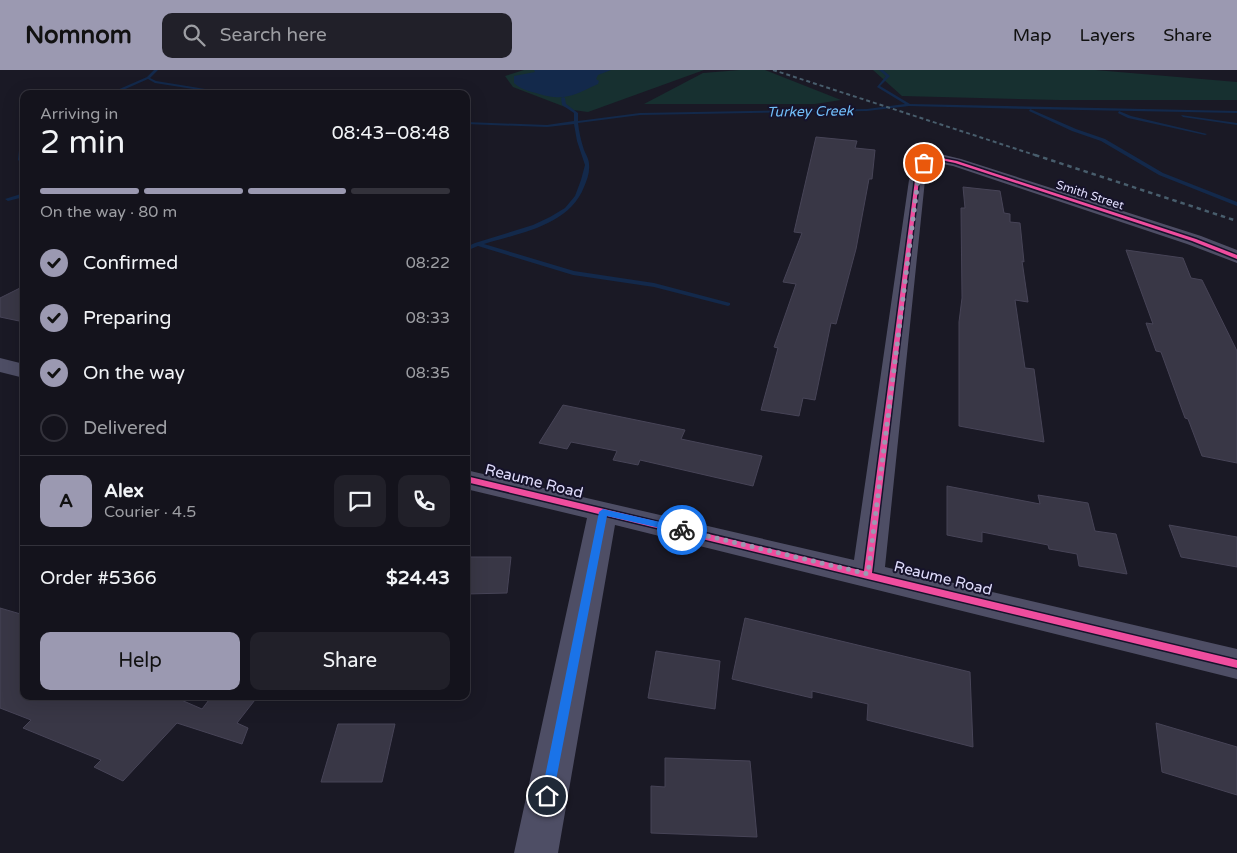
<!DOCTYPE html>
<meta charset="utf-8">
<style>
body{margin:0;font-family:"Varela Round",sans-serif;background:#212029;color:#f1f3f6;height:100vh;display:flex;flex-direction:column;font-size:19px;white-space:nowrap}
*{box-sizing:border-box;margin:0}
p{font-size:16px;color:#9d9ea3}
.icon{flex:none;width:28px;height:28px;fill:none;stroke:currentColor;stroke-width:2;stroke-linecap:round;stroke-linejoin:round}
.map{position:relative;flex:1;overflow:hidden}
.drawer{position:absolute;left:20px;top:20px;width:450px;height:610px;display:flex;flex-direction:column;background:#14131c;border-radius:10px;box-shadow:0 5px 20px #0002,0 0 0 1px #33323b}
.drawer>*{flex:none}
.pin{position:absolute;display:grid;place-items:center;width:42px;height:42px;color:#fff;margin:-21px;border:2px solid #fff;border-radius:50%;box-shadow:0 1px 5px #0007}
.courier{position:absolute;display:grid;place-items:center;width:50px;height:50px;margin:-25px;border:4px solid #1a73e8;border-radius:50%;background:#fff;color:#222;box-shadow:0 1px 6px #0007}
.head em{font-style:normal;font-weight:600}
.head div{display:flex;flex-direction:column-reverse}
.head{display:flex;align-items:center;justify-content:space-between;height:85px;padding:0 20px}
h1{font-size:32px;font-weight:600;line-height:38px}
.bar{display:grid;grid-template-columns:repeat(4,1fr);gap:8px 5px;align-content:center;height:60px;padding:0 20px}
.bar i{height:6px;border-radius:4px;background:#33323b}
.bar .current{background:#9b99b1}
.bar p{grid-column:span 4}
.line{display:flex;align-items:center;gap:12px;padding:0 20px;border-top:1px solid #33323b}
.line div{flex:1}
.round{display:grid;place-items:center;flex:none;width:52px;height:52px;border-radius:10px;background:#212029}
ol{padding:0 20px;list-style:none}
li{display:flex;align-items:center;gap:15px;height:55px}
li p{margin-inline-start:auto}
li .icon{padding:5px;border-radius:50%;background:#9b99b1;color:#111;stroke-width:4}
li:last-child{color:#9d9ea3}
li i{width:28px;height:28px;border:2px solid #33323b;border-radius:50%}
.cta{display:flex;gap:10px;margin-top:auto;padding:10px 20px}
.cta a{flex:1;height:58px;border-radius:10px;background:#9b99b1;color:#111;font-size:20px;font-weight:600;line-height:58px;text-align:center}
.cta a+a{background:#212029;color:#f1f3f6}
header{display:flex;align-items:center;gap:30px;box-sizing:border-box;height:70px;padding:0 25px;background:#9b99b1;color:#111}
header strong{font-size:24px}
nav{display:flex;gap:28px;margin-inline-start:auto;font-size:18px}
.search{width:350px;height:45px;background:#212029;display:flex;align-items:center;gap:12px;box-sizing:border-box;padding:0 18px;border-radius:10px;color:#9d9ea3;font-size:19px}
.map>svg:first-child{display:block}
.green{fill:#173030}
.water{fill:#13294b}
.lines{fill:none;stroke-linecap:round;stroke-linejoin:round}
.stream{fill:#13294b;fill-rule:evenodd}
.building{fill:#393746;stroke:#474457}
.street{fill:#4e4e65;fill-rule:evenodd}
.rail-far1{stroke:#485d6c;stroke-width:2;stroke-dasharray:4 3;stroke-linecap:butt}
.rail{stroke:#485d6c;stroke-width:2.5;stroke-dasharray:4.5 4;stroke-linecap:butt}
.cycleway-casing{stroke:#16132b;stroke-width:3}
.cycleway{fill:#ef4d9e;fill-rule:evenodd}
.route{fill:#1a73e8}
.done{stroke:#9b99b1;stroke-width:5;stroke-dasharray:0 9}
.labels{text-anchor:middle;stroke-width:4;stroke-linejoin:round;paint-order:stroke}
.far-street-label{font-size:12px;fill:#e1defd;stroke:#16132b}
.far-water-label{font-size:14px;font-style:italic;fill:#71bdf8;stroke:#16132b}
.street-label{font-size:15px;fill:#e1defd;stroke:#16132b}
</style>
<header>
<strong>Nomnom</strong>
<div class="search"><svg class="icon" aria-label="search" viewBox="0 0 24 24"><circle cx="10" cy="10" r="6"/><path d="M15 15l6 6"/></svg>Search here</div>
<nav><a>Map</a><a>Layers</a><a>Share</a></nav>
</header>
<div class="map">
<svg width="1237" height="783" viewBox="0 0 1237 783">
<rect width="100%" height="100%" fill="#1a1925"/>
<g class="green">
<path d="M 524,0 L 704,0 L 588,42 L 573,40 L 513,17 L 505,6 Z"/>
<path d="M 740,0 L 765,0 L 841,30 L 815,34 L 644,34 L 703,3 Z"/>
<path d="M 873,0 L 1095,0 L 1237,12 L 1237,30 L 1059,30 L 902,26 Z"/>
</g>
<path class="water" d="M 534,0 L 611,0 L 598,5 L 596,9 L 599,11 L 598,14 C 572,26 564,32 536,23 C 528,21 520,19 514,13 L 514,6 L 535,2 Z"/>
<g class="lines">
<g class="stream">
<path d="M 154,0 L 158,0 L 150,8 L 156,11 L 236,24 L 225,24 L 155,13 L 148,9 L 114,24 L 108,24 L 147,7 Z"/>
<path d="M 879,0 L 883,0 L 890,6 L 880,16 L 910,34 L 1237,41 L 1237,43 L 1030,39 L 1076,59 L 1105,69 L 1163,103 L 1237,132 L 1237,136 L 1159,105 L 1101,71 L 1072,61 L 1029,41 L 1030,39 L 909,36 L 867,41 L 640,45 L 578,53 C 579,62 581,71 584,80 C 586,85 589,89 589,94 C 590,102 587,110 584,117 C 569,156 519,163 484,174 L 574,201 L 654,213 L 730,233 L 730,235 L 728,236 L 654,217 L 573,205 L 478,176 L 466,181 L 466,177 L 475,173 L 533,155 L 550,147 L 565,138 L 575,126 L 581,110 L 585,95 L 577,71 L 574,54 L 547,57 L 466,54 L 466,52 L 547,55 L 574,51 L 574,43 L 562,35 L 561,28 L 563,27 L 565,28 L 566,34 L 578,43 L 578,51 L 640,43 L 867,39 L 905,34 L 877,17 L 886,6 Z"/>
<path d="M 1119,41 L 1131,46 L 1207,64 L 1205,65 L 1128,48 L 1118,43 Z"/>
<path d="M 1181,45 L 1237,53 L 1237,55 L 1183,47 Z"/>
<path d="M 22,68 L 24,68 L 22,90 L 24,95 L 18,90 L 20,71 Z"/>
<path d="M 24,123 L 24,127 L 8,131 L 5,129 Z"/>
</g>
</g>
<g class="building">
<path d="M 816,67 L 857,71 L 855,78 L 875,80 L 872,109 L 869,109 L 856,179 L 836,254 L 831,253 L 815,330 L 803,328 L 799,346 L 761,340 L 778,278 L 774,277 L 796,214 L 783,212 L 802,163 L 794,162 Z"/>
<path d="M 963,117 L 1000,121 L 1004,143 L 1010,144 L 1010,152 L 1020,153 L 1024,192 L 1022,191 L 1028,232 L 1015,230 L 1025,298 L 1034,299 L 1044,372 L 959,356 L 959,252 L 962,228 L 961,138 L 965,138 Z"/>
<path d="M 1126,180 L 1183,188 L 1191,208 L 1202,210 L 1237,281 L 1237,393 L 1202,386 L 1188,349 L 1185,348 L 1161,282 L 1156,281 L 1146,253 L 1153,254 Z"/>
<path d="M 24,216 L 24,252 L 0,247 L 0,228 Z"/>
<path d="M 563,335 L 685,360 L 681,369 L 762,386 L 753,416 L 640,390 L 638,395 L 613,390 L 617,381 L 571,372 L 567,379 L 539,373 Z"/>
<path d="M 947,416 L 1040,434 L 1038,425 L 1088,433 L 1095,461 L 1116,464 L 1127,504 L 1079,496 L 1077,484 L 1049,479 L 1048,475 L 982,462 L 982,472 L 947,465 Z"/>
<path d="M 1169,455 L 1237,467 L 1237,497 L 1181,487 Z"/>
<path d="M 466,487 L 511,487 L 507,523 L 466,524 Z"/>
<path d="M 0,538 L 24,545 L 24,626 L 172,626 L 202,639 L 212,626 L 258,626 L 237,653 L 248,658 L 242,674 L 177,653 L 123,711 L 94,697 L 101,690 L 23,658 L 31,650 L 0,638 Z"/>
<path d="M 745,548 L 970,602 L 973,677 L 867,650 L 868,634 L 812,621 L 812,628 L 732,609 Z"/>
<path d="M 656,581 L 720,591 L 715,639 L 648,628 Z"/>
<path d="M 1156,653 L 1237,677 L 1237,725 L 1162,702 Z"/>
<path d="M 338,654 L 395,654 L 382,712 L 321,712 Z"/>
<path d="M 665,688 L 750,691 L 757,767 L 651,763 L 651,716 L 665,717 Z"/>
</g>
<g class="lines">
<g class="street">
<path d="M 936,83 L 961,89 L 1201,166 L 1237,180 L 1237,193 L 1187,174 L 953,96 L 937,93 L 931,96 L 925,110 L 885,497 L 1237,579 L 1237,609 L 615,455 L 558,783 L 514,783 L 587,448 L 466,419 L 466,400 L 854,490 L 909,110 L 919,90 Z"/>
<path d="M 0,288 L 24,294 L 24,308 L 0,302 Z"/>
</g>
<path class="rail-far1" d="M 773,0 L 1038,86"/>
<path class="rail" d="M 1035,85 L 1237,151"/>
<defs>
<path id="cycleway" d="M 936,87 L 957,91 L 1196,169 L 1237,185 L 1237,189 L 1192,171 L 955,93 L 936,89 L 926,94 L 919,110 L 872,503 L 1237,590 L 1237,598 L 466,412 L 466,406 L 864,501 L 915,110 L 923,92 Z"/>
</defs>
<use href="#cycleway" class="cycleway-casing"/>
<use href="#cycleway" class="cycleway"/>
</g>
<path class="route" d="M 603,439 L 682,457 L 686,460 L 682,463 L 607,446 L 553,726 L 551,730 L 547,732 L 543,730 L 541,726 L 599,442 Z"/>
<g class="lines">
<path class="done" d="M 682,460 L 868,504 L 918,110 L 924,93"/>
</g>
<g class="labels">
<g class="far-street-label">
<text transform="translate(1090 125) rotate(18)" y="4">Smith Street</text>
</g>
<g class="far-water-label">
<text transform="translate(810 41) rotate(-1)" y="5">Turkey Creek</text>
</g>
<g class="street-label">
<text transform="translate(534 411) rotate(14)" y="5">Reaume Road</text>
<text transform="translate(943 508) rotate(14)" y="5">Reaume Road</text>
</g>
</g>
</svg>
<div class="pin" style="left:924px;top:93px;background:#ea580c"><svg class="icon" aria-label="bag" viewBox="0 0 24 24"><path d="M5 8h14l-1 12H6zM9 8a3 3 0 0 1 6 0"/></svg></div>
<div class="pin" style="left:547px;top:726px;background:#1f2937"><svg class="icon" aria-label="home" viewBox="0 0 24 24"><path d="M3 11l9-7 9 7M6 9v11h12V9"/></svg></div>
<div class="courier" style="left:682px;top:460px"><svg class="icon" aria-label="bike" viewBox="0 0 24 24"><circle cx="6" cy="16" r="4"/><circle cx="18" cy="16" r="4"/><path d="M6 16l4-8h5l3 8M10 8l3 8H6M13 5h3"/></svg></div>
<section class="drawer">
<div class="head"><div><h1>2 min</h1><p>Arriving in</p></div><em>08:43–08:48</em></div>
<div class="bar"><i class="current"></i><i class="current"></i><i class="current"></i><i></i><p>On the way · 80 m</p></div>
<ol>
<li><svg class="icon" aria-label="check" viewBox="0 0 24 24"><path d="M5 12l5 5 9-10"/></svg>Confirmed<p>08:22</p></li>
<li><svg class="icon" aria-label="check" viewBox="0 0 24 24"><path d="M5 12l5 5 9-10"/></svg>Preparing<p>08:33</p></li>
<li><svg class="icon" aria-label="check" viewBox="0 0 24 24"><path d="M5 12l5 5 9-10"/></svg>On the way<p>08:35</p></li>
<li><i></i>Delivered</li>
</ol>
<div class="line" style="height:90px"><b class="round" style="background:#9b99b1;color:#111">A</b><div><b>Alex</b><p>Courier · 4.5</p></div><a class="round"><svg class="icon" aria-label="chat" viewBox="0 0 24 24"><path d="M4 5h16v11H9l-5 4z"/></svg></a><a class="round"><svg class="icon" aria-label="phone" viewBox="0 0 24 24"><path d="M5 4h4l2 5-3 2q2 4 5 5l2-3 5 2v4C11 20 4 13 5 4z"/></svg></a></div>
<div class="line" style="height:65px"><div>Order #5366</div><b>$24.43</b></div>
<div class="cta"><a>Help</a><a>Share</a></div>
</section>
</div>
